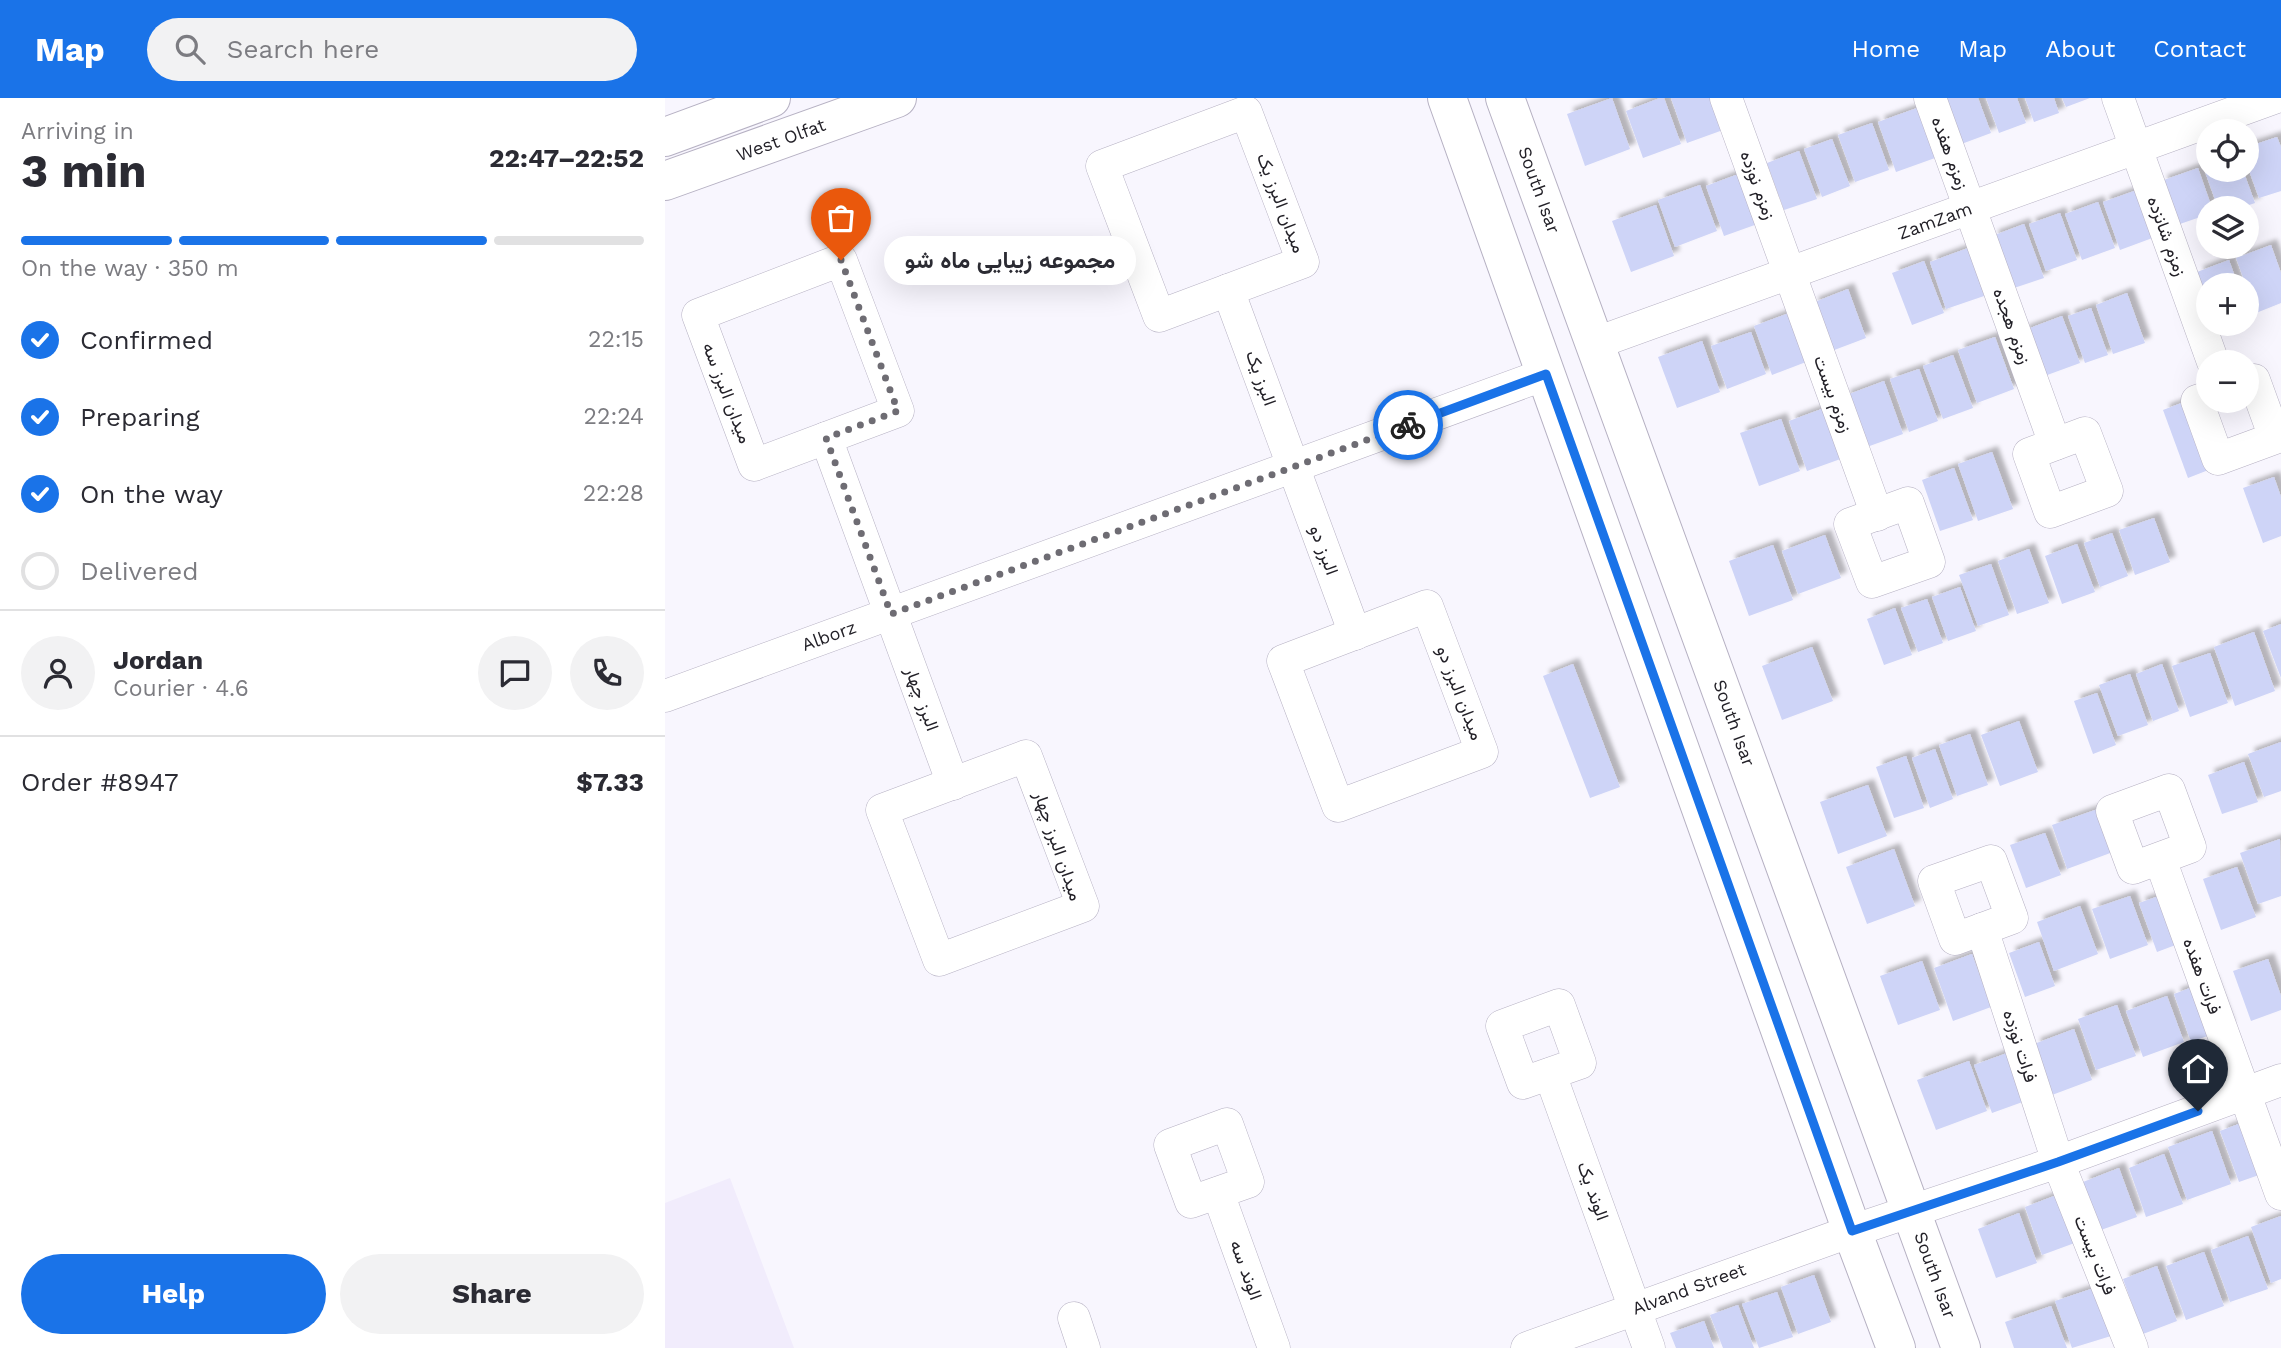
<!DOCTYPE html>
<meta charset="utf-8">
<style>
body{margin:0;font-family:"Work Sans",Vazirmatn,sans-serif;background:#f2f2f3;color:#2b2b33;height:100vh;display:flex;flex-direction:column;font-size:26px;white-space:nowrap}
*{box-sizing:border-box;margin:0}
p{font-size:23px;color:#7c7c81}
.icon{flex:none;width:38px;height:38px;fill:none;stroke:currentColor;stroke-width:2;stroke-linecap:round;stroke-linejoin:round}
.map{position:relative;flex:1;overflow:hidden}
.drawer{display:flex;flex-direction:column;background:#fff;width:665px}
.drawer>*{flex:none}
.fabs{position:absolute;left:1531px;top:21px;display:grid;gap:14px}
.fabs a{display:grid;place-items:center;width:63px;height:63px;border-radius:50%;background:#fff;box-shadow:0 7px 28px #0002;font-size:35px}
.pin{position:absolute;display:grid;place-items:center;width:60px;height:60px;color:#fff;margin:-72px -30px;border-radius:50% 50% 50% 0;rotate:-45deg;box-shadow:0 0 7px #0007}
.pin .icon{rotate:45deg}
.courier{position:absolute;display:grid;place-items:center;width:70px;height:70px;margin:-35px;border:5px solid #1a73e8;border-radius:50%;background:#fff;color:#222;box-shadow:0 2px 9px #0007}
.bubble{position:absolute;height:49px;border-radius:24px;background:#fff;box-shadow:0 7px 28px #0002;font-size:23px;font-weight:700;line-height:49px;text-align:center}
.headline em{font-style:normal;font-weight:700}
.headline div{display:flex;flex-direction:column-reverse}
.headline{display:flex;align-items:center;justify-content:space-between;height:119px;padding:0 21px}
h1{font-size:46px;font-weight:700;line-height:52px}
.bar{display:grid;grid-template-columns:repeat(4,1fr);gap:10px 7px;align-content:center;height:84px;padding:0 21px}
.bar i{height:9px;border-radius:5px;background:#e1e1e2}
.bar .selected{background:#1a73e8}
.bar p{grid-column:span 4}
.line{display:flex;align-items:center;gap:18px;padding:0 21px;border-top:2px solid #e1e1e2}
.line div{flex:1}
.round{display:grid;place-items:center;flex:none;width:74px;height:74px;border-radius:37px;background:#f2f2f3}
ol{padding:0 21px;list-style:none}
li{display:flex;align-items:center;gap:21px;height:77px}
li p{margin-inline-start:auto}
li .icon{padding:7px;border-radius:50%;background:#1a73e8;color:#fff;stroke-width:4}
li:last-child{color:#7c7c81}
li i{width:38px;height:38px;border:4px solid #e1e1e2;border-radius:50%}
.action{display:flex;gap:14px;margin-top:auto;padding:14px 21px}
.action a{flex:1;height:80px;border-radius:42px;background:#1a73e8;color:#fff;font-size:28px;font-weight:700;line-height:80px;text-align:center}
.action a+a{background:#f2f2f3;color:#2b2b33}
header{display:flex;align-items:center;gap:42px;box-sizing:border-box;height:98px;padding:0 35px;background:#1a73e8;color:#fff}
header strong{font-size:33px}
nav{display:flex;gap:38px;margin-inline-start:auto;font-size:24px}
.search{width:490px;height:63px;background:#f2f2f3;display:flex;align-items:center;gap:18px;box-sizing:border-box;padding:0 24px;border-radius:38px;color:#7c7c81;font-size:26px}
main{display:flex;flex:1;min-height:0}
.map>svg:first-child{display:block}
.built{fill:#f1ecfc}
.building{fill:#ced4f7;filter:url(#shadow)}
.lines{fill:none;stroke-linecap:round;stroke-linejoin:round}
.street-casing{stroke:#b6b1c3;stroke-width:33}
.secondary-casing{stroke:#b6b1c3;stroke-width:40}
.street{stroke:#fff;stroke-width:32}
.secondary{stroke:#fff;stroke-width:38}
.done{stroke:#6e6c73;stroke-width:7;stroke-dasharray:0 12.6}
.route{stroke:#1a73e8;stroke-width:9}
.labels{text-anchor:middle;stroke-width:5;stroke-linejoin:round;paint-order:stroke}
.street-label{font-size:18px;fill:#232128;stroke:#fff}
</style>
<header>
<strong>Map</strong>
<div class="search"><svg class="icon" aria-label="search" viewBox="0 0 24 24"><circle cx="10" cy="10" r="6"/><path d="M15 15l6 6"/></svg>Search here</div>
<nav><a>Home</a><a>Map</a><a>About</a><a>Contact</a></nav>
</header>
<main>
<section class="drawer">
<div class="headline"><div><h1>3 min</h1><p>Arriving in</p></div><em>22:47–22:52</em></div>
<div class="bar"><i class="selected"></i><i class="selected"></i><i class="selected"></i><i></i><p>On the way · 350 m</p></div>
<ol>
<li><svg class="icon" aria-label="check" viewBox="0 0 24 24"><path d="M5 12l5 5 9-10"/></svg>Confirmed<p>22:15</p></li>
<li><svg class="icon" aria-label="check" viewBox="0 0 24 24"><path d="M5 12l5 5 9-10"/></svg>Preparing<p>22:24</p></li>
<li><svg class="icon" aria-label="check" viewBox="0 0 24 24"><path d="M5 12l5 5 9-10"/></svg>On the way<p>22:28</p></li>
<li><i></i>Delivered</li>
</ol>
<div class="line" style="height:126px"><a class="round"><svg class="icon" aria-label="person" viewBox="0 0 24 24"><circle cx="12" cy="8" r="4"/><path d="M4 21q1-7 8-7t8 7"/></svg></a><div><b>Jordan</b><p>Courier · 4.6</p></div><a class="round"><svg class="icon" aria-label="chat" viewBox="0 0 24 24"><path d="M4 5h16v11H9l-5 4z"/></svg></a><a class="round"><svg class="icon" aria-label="phone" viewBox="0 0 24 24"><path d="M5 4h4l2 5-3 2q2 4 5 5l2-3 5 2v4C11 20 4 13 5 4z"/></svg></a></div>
<div class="line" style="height:91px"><div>Order #8947</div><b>$7.33</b></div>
<div class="action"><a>Help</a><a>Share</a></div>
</section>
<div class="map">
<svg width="1616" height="1250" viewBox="0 0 1616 1250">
<defs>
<filter id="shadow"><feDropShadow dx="6" dy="-6" stdDeviation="2" flood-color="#0004"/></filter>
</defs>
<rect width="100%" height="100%" fill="#f8f6fe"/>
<path class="built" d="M 65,1080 L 129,1250 L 0,1250 L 0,1105 Z"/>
<g class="building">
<path d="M 947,0 L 965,51 L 920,68 L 902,16 Z"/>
<path d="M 995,0 L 999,0 L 1016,46 L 978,60 L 961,13 Z"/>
<path d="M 1006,0 L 1046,0 L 1058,32 L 1022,45 Z"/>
<path d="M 1274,0 L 1313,0 L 1326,35 L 1291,48 Z"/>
<path d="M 1321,0 L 1352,0 L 1361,25 L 1334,35 Z"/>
<path d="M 1360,0 L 1389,0 L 1394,15 L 1369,24 Z"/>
<path d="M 1397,0 L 1425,0 L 1401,9 Z"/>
<path d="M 1252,10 L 1270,60 L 1231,74 L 1213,24 Z"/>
<path d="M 1207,25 L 1224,72 L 1190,84 L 1173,37 Z"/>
<path d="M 1612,39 L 1616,49 L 1616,93 L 1594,100 L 1582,67 L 1582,49 Z"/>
<path d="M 1167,41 L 1185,88 L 1157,99 L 1139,51 Z"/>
<path d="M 1134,53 L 1152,101 L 1119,112 L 1102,65 Z"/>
<path d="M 1544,66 L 1544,72 L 1578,72 L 1590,105 L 1575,110 L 1553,110 L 1538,68 Z"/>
<path d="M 1533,70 L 1547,110 L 1544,110 L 1544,116 L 1512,127 L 1496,83 Z"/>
<path d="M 1079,74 L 1098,124 L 1059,138 L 1041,88 Z"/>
<path d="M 1035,87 L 1052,133 L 1010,149 L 993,102 Z"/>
<path d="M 1472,92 L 1490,139 L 1455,152 L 1438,104 Z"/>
<path d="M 1433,104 L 1450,150 L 1417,162 L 1400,116 Z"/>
<path d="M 991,107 L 1009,158 L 966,174 L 947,123 Z"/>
<path d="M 1395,115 L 1412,162 L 1381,173 L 1364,126 Z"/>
<path d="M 1359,126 L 1379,180 L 1346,191 L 1327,138 Z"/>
<path d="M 1606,147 L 1616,175 L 1616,205 L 1591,215 L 1571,160 Z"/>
<path d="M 1303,150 L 1319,198 L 1281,211 L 1265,164 Z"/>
<path d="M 1564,162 L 1573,187 L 1544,187 L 1544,204 L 1532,174 Z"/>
<path d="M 1259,163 L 1279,215 L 1247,227 L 1227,175 Z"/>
<path d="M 1183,191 L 1201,240 L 1164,254 L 1147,205 Z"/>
<path d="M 1462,195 L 1480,245 L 1448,256 L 1431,207 Z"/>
<path d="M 1426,210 L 1443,257 L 1420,265 L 1403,218 Z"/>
<path d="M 1124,215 L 1141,264 L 1107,277 L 1089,228 Z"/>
<path d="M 1397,218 L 1415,265 L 1374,280 L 1357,233 Z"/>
<path d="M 1086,234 L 1101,276 L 1062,291 L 1046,248 Z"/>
<path d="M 1330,239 L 1349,291 L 1312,305 L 1293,252 Z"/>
<path d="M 1037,243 L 1055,294 L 1012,310 L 993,259 Z"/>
<path d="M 1288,257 L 1308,310 L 1278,321 L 1258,268 Z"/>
<path d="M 1254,271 L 1273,323 L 1244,334 L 1225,281 Z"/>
<path d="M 1219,283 L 1238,336 L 1199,350 L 1179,298 Z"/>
<path d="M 1527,301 L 1551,369 L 1523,380 L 1498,312 Z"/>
<path d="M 1162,309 L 1181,359 L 1142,373 L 1124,323 Z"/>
<path d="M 1116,321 L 1135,373 L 1094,388 L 1075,335 Z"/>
<path d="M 1327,354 L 1348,411 L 1313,423 L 1293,366 Z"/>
<path d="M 1289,370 L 1308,422 L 1275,433 L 1257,382 Z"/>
<path d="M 1609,379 L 1616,399 L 1616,438 L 1598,445 L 1578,390 Z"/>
<path d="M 1489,420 L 1505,464 L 1470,477 L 1454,432 Z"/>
<path d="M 1447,435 L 1463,478 L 1435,489 L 1419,445 Z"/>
<path d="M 1160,437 L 1176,480 L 1133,496 L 1117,453 Z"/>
<path d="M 1412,446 L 1430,494 L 1397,506 L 1380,458 Z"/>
<path d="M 1108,447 L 1128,502 L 1084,518 L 1064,463 Z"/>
<path d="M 1364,451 L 1384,505 L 1352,516 L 1333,463 Z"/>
<path d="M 1326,466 L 1344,517 L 1313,528 L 1294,477 Z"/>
<path d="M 1295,489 L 1311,533 L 1283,543 L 1267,499 Z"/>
<path d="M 1262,501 L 1278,545 L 1253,554 L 1236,510 Z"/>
<path d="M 1230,510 L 1247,557 L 1219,567 L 1202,521 Z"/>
<path d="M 1616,526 L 1616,580 L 1598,533 Z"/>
<path d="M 1589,534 L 1610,593 L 1570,608 L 1549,549 Z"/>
<path d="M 1147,549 L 1168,603 L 1117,622 L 1097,568 Z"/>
<path d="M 1545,555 L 1563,605 L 1525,619 L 1507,568 Z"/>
<path d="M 908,566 L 955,689 L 925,700 L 878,578 Z"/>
<path d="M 1497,566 L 1514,613 L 1488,623 L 1471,576 Z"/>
<path d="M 1465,576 L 1483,627 L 1453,638 L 1434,587 Z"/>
<path d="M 1432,595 L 1451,647 L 1428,656 L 1409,603 Z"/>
<path d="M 1354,623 L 1373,674 L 1335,688 L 1316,637 Z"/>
<path d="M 1305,636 L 1323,687 L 1292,698 L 1274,647 Z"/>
<path d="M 1616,644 L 1616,693 L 1599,699 L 1583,656 Z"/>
<path d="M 1270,651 L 1288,701 L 1265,710 L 1247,660 Z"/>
<path d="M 1241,658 L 1259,710 L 1229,720 L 1211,669 Z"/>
<path d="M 1579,664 L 1593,704 L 1557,716 L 1543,677 Z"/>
<path d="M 1203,687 L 1222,738 L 1173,756 L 1155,704 Z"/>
<path d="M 1433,711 L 1448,754 L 1402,771 L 1387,727 Z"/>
<path d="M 1380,735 L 1396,777 L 1361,790 L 1345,747 Z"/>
<path d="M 1615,741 L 1616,798 L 1593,806 L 1575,755 Z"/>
<path d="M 1229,751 L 1250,808 L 1202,826 L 1181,769 Z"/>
<path d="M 1572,769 L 1591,819 L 1556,832 L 1538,781 Z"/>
<path d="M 1511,792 L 1529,840 L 1492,854 L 1474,805 Z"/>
<path d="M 1465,798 L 1483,847 L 1445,861 L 1427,811 Z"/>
<path d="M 1415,808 L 1433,856 L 1389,873 L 1372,824 Z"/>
<path d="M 1374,844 L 1390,888 L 1360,899 L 1344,855 Z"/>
<path d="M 1307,856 L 1326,909 L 1288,923 L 1269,870 Z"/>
<path d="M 1603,861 L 1616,898 L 1616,912 L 1586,923 L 1568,873 Z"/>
<path d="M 1257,863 L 1275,912 L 1233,927 L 1215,878 Z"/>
<path d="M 1546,882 L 1564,930 L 1526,944 L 1509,896 Z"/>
<path d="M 1502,898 L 1519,944 L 1478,959 L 1461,913 Z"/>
<path d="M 1452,907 L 1471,958 L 1431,972 L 1413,921 Z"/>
<path d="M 1409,931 L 1427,982 L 1387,997 L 1369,946 Z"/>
<path d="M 1345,954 L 1363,1002 L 1327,1015 L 1309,967 Z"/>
<path d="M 1304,963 L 1322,1013 L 1271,1032 L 1252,982 Z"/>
<path d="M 1592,1019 L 1611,1071 L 1574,1084 L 1555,1033 Z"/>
<path d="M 1547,1033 L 1566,1086 L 1522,1102 L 1503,1049 Z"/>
<path d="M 1499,1056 L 1518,1106 L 1481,1119 L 1464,1070 Z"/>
<path d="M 1454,1070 L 1472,1119 L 1436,1132 L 1418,1084 Z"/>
<path d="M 1397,1095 L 1415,1143 L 1377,1157 L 1360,1109 Z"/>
<path d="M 1354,1115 L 1372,1165 L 1331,1180 L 1313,1131 Z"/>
<path d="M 1616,1118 L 1616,1181 L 1606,1185 L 1586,1129 Z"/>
<path d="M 1583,1138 L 1603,1191 L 1565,1204 L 1546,1152 Z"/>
<path d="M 1539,1154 L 1559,1208 L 1521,1222 L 1501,1168 Z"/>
<path d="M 1492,1168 L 1512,1223 L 1478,1236 L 1458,1181 Z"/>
<path d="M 1149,1177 L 1166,1224 L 1133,1236 L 1116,1189 Z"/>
<path d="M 1429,1190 L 1446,1238 L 1407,1250 L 1390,1203 Z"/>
<path d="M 1112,1194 L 1128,1239 L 1094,1250 L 1077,1206 Z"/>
<path d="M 1073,1207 L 1089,1250 L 1058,1250 L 1045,1217 Z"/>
<path d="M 1386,1208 L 1402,1250 L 1349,1250 L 1340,1224 Z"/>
<path d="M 1039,1223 L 1049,1250 L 1011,1250 L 1005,1235 Z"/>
</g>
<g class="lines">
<defs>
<g id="street">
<path d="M 1061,0 L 1212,417"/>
<path d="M 1265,0 L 1390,346"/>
<path d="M 1453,0 L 1548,264"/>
<path d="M 581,14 L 638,164 L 494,218 L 437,68 Z"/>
<path d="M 176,162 L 233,313 L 89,367 L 33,217 Z"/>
<path d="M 563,192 L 690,536"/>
<path d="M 931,245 L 1609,0"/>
<path d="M 1544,299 L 1532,303 L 1553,361 L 1610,340 L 1589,282 L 1582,285"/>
<path d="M 1420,335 L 1442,393 L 1385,414 L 1364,356 Z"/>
<path d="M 161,340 L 288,686"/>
<path d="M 1243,405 L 1264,464 L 1207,484 L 1185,426 Z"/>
<path d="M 762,508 L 817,654 L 673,708 L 618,563 Z"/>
<path d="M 0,598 L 881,276"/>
<path d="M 361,658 L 418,808 L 274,862 L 217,712 Z"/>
<path d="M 1504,692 L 1525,749 L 1468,770 L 1447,713 Z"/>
<path d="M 1495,761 L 1616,1096"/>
<path d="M 1326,763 L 1347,820 L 1290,841 L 1269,783 Z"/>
<path d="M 1317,831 L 1393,1064 L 1467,1250"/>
<path d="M 894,907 L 915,965 L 858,985 L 837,928 Z"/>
<path d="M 885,976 L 984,1250"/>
<path d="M 562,1026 L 583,1084 L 526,1104 L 505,1047 Z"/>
<path d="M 553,1095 L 609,1250"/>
<path d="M 409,1220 L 419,1250"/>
<path d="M 862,1250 L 1187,1133 L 1393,1064 L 1616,982"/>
</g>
<g id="secondary">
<path d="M 782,0 L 1187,1133 L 1231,1250"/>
<path d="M 840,0 L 1296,1250"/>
<path d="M 0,39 L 106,0"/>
<path d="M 0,83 L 232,0"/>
</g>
</defs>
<use href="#street" class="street-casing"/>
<use href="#secondary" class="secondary-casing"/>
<use href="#street" class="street"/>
<use href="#secondary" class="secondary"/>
</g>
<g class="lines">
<path class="done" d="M 176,162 L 233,313 L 161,340 L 226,516 L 743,327"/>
<path class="route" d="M 743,327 L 881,276 L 1187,1133 L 1393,1064 L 1533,1013"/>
</g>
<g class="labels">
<g class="street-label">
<text transform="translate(116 42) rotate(-20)" y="6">West Olfat</text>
<text transform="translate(1285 55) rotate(70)" y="6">زمزم هفده</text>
<text transform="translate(1093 87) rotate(70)" y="6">زمزم نوزده</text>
<text transform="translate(874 92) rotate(70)" y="6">South Isar</text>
<text transform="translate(616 105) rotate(69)" y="6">میدان البرز یک</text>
<text transform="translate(1270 123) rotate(-20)" y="6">ZamZam</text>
<text transform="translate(1502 138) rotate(70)" y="6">زمزم شانزده</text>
<text transform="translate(1347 228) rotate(70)" y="6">زمزم هجده</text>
<text transform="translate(596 280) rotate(70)" y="6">البرز یک</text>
<text transform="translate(62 295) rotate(69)" y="6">میدان البرز سه</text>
<text transform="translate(1168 296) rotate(70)" y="6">زمزم بیست</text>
<text transform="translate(659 452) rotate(70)" y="6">البرز دو</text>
<text transform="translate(164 538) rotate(-20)" y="6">Alborz</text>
<text transform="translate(795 595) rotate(69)" y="6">میدان البرز دو</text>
<text transform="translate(257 601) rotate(70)" y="6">البرز چهار</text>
<text transform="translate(1069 625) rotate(70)" y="6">South Isar</text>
<text transform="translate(393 748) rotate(71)" y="6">میدان البرز چهار</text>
<text transform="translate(1537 878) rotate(70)" y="6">فرات هفده</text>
<text transform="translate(1355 948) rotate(72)" y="6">فرات نوزده</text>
<text transform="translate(928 1093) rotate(70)" y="6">الوند یک</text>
<text transform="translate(1430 1157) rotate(68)" y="6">فرات بیست</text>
<text transform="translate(581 1172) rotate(70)" y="6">الوند سه</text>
<text transform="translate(1270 1177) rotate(70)" y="6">South Isar</text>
<text transform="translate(1024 1191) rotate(-20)" y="6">Alvand Street</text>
</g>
</g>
</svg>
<div class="fabs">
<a><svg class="icon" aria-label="locate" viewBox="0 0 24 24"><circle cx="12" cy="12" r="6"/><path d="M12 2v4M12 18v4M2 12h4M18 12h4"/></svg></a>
<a><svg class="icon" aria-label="layers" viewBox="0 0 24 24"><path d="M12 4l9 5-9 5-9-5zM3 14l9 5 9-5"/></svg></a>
<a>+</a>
<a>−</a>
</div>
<div class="pin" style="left:176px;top:162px;background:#ea580c"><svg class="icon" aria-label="bag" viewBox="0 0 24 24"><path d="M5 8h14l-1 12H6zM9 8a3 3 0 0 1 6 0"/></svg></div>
<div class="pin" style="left:1533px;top:1013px;background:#1f2937"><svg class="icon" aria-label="home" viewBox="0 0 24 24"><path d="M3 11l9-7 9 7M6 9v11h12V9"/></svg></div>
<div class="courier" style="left:743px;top:327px"><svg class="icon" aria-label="bike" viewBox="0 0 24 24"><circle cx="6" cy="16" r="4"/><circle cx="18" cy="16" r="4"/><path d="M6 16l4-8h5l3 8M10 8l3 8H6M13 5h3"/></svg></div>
<div class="bubble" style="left:219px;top:138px;width:252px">مجموعه زیبایی ماه شو</div>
</div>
</main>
